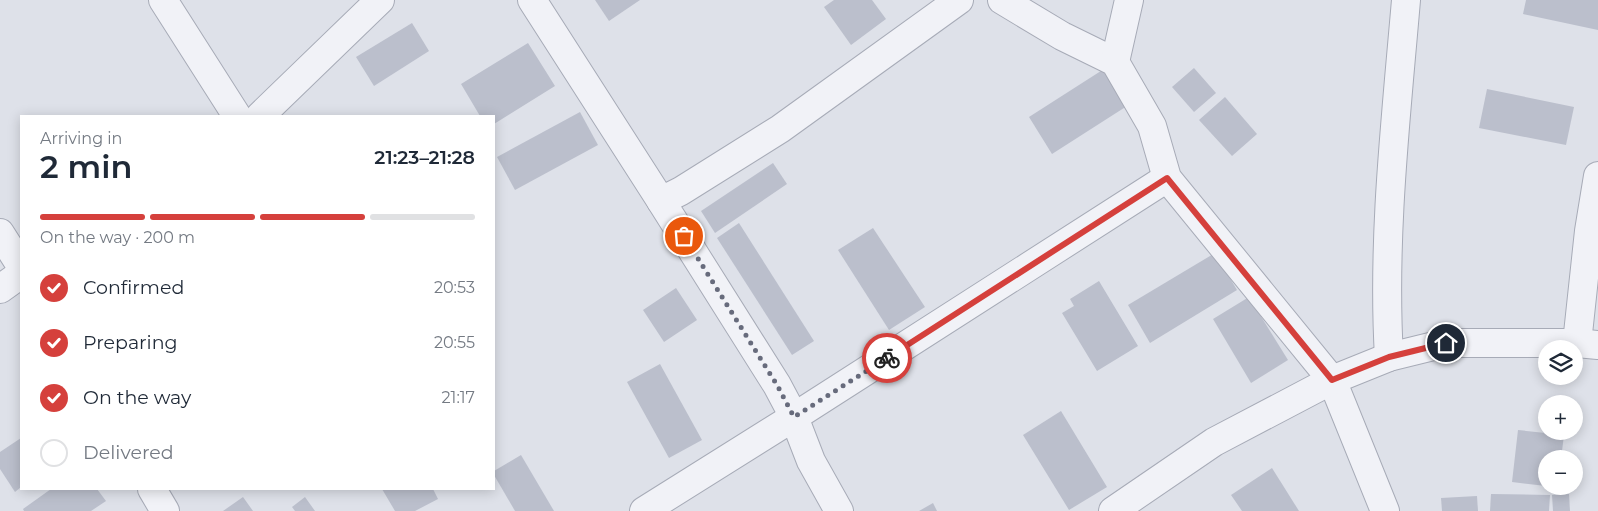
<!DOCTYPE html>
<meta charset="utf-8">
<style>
body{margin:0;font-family:Montserrat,sans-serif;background:#f6f6f7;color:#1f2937;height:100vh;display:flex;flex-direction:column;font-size:19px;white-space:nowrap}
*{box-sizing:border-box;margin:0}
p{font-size:16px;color:#747a83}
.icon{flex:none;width:28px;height:28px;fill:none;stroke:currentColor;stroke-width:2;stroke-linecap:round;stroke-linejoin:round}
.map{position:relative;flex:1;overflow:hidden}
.drawer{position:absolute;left:20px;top:115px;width:475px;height:375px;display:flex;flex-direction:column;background:#fff;border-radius:0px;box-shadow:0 2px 12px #0003}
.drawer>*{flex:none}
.controls{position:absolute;left:1538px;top:340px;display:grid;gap:10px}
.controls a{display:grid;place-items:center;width:45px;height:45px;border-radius:50%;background:#fff;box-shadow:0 2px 12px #0003;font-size:25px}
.pin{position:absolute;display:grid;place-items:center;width:42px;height:42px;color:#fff;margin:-21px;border:2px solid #fff;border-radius:50%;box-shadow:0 1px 5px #0007}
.courier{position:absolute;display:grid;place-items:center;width:50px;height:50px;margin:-25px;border:4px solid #d5403c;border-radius:50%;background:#fff;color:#222;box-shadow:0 1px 6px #0007}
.overview em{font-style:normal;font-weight:600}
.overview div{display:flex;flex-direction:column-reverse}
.overview{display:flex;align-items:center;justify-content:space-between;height:85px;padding:0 20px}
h1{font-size:32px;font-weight:600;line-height:38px}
.bar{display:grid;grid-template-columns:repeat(4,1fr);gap:8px 5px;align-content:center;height:60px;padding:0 20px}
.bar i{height:6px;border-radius:4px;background:#e0e1e3}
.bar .current{background:#d5403c}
.bar p{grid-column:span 4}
ol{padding:0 20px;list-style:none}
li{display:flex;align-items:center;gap:15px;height:55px}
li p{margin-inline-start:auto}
li .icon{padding:5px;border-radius:50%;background:#d5403c;color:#fff;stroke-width:4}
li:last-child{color:#747a83}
li i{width:28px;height:28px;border:2px solid #e0e1e3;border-radius:50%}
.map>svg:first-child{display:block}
.building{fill:#bbbfcc}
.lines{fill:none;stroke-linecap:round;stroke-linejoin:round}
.minor-casing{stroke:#a7abb7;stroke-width:30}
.minor{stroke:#f1f2f7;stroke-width:28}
.done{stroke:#676b7c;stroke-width:5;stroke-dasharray:0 9}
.route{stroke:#d5403c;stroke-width:6}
</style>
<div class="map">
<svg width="1598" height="511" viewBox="0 0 1598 511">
<rect width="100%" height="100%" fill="#dee1e9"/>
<g class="building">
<path d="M 595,0 L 640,0 L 609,21 Z"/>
<path d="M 834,0 L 872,0 L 886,19 L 851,45 L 824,7 Z"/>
<path d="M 1526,0 L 1598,0 L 1598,30 L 1523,14 Z"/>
<path d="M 412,23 L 429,51 L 374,86 L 356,57 Z"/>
<path d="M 528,43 L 555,86 L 494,124 L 494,116 L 480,116 L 461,84 Z"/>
<path d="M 1194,68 L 1216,93 L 1194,112 L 1172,87 Z"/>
<path d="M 1104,69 L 1127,106 L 1052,154 L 1029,117 Z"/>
<path d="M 1487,89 L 1574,107 L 1566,145 L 1479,128 Z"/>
<path d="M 1225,97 L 1257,134 L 1232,156 L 1199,120 Z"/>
<path d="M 580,112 L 598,145 L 515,190 L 497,157 Z"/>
<path d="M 773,163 L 787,184 L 715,233 L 701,211 Z"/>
<path d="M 739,223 L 814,341 L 792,355 L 717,238 Z"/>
<path d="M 873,228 L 925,307 L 889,330 L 838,250 Z"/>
<path d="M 1215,253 L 1237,290 L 1150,343 L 1128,305 Z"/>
<path d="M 1099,281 L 1138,346 L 1097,371 L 1062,313 L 1074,306 L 1070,299 Z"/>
<path d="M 676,288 L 697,320 L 664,342 L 643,310 Z"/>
<path d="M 1249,297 L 1288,360 L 1251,383 L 1213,319 Z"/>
<path d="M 660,364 L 702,440 L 669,458 L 627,382 Z"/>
<path d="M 1061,411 L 1107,487 L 1069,510 L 1023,435 Z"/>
<path d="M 1518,430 L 1564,435 L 1561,459 L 1546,459 L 1546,486 L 1512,482 Z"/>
<path d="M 21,438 L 21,487 L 15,492 L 0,469 L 0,452 Z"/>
<path d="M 521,455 L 554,511 L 515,511 L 494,475 L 494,471 Z"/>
<path d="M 1272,468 L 1299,511 L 1242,511 L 1231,495 Z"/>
<path d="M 51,489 L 97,489 L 106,501 L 91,511 L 24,511 L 23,509 Z"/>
<path d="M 382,489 L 433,489 L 438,499 L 415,511 L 395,511 Z"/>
<path d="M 1491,494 L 1550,495 L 1549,511 L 1490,511 Z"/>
<path d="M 1569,494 L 1570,511 L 1553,511 L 1552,495 Z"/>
<path d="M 1477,496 L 1478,511 L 1442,511 L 1441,498 Z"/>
<path d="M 243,497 L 253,511 L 223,511 Z"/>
<path d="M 305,497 L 315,511 L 295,511 L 292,507 Z"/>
<path d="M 933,503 L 937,511 L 919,511 Z"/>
</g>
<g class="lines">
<defs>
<g id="minor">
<path d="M 163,0 L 237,116"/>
<path d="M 532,0 L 661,201"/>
<path d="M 1002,0 L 1062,36 L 1115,62 L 1152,126 L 1167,178 L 1332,380 L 1385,511"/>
<path d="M 1115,62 L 1129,0"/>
<path d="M 260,116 L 380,0"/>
<path d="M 0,233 L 21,266"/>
<path d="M 0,289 L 21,274"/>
<path d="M 1577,343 L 1589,231 L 1598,176"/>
<path d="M 1389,357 C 1382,238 1396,118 1406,0"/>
<path d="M 152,489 L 165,511"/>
<path d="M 644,511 L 794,417 L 1167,178"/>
<path d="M 839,511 L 811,461 L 794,417 L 777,385 L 661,201 L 681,191 L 780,129 L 959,0"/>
<path d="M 1113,511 L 1214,442 L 1332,380 L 1389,357 L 1446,343 L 1577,343 L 1598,345"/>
</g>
</defs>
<use href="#minor" class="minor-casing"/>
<use href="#minor" class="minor"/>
</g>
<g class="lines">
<path class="done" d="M 684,236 L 777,385 L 794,417 L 887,358"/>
<path class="route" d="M 887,358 L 1167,178 L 1332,380 L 1389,357 L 1446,343"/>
</g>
</svg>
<div class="controls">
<a><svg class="icon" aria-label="layers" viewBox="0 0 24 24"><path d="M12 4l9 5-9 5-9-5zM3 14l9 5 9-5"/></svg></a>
<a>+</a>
<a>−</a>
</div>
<div class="pin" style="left:684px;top:236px;background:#ea580c"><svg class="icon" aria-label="bag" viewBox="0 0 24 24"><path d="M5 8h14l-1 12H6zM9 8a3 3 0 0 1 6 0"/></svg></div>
<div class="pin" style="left:1446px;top:343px;background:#1f2937"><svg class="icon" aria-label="home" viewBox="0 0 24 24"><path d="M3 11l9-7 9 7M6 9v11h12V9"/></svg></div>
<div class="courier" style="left:887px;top:358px"><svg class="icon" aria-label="bike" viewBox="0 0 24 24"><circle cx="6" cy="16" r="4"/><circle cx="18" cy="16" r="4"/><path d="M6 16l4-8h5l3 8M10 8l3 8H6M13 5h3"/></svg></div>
<section class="drawer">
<div class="overview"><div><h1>2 min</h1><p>Arriving in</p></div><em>21:23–21:28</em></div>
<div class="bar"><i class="current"></i><i class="current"></i><i class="current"></i><i></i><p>On the way · 200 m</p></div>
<ol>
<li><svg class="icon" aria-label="check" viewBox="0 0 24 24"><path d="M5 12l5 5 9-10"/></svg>Confirmed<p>20:53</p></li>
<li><svg class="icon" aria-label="check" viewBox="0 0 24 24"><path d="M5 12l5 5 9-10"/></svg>Preparing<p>20:55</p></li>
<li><svg class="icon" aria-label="check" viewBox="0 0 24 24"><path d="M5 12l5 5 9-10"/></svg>On the way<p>21:17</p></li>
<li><i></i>Delivered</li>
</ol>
</section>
</div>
